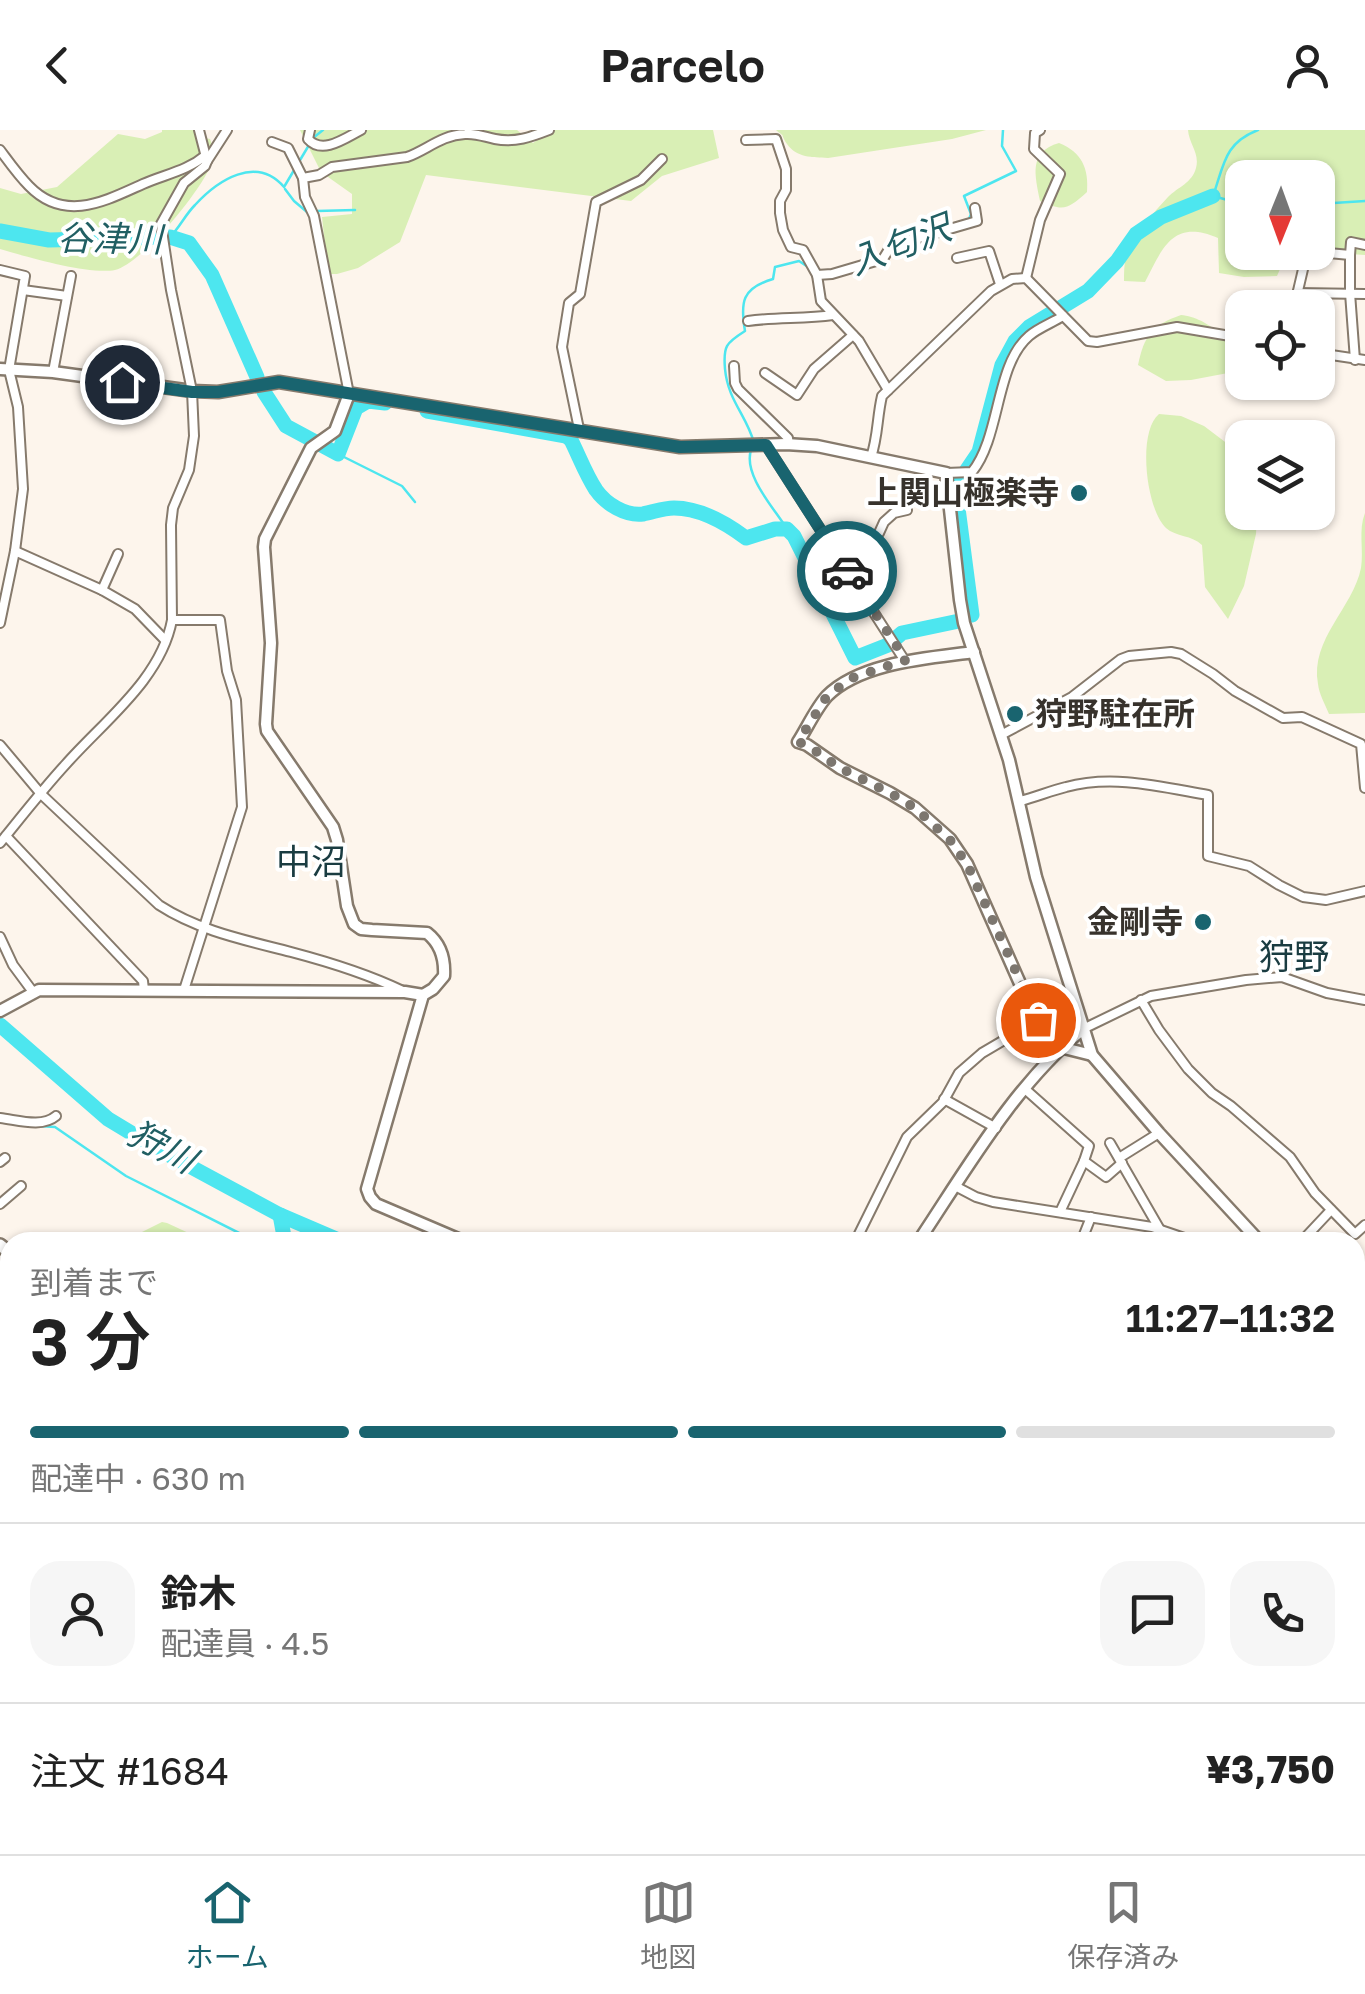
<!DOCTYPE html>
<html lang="ja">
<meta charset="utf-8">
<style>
body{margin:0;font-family:"Golos Text","Noto Sans JP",sans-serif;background:#f6f6f6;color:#222;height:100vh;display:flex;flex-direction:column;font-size:38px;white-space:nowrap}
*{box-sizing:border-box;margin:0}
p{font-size:32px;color:#767676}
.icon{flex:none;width:55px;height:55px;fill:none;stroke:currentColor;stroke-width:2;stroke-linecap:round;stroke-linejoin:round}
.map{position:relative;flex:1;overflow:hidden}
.details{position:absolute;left:0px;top:1102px;width:1365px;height:622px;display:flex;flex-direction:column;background:#fff;border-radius:30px 30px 0 0;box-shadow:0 2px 8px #0004}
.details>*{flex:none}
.needle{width:65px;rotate:181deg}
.tools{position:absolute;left:1225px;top:30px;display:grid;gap:20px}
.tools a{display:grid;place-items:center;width:110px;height:110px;border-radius:20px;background:#fff;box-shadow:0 2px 8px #0004;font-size:50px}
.pin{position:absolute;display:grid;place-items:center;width:85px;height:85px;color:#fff;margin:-42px;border:5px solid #fff;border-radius:50%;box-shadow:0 2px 10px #0007}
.courier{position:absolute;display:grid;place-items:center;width:100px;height:100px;margin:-50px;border:8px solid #19646f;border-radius:50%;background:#fff;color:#222;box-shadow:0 2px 12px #0007}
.overview em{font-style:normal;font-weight:600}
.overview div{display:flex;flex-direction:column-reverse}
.overview{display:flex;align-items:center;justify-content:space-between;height:170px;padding:0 30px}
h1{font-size:65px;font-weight:600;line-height:75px}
.bar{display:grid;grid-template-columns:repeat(4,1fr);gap:15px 10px;align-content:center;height:120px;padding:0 30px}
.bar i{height:12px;border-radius:8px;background:#e0e0e0}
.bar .selected{background:#19646f}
.bar p{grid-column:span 4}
.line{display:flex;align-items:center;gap:25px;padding:0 30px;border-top:2px solid #e0e0e0}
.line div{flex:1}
.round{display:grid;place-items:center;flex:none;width:105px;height:105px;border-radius:30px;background:#f6f6f6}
header{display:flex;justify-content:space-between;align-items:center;height:130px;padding:0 30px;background:#fff;font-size:45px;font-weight:600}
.dock{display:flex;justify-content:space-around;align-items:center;height:140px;border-top:2px solid #e0e0e0;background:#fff;font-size:28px;color:#767676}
.dock a{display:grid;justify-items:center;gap:5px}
.dock .selected{color:#19646f}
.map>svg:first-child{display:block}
.green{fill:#d9efb5}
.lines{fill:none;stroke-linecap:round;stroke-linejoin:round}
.stream{stroke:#4de6ef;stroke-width:2.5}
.river{stroke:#4de6ef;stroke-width:15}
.street-casing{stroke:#867a6c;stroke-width:12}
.secondary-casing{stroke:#867a6c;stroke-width:15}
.primary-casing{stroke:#867a6c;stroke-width:16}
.street{stroke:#fff;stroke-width:8}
.secondary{stroke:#fff;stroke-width:10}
.primary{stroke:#fff;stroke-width:11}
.rail{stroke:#827c74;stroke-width:2.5}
.done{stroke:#7c766f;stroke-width:10;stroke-dasharray:0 18}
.route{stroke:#19646f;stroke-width:12}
.poi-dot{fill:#19646f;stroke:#fff;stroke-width:4}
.labels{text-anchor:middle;stroke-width:8;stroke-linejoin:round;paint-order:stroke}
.poi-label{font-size:32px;font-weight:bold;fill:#37322c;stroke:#fff;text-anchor:end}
.water-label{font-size:35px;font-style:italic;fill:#215f63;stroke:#fff}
.neighbourhood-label{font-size:35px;fill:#1a3c41;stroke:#fff}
</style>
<header><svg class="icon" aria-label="back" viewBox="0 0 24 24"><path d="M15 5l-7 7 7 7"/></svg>Parcelo<svg class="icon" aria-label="person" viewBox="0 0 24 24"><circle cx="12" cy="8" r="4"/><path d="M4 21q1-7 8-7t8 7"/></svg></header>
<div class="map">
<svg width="1365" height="1724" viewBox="0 0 1365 1724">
<rect width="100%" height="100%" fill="#fdf5ec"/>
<g class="green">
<path d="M 162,0 L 194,0 L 195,6 L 210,9 C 214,19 214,29 209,39 C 197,65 142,133 115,140 C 89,145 27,127 0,119 L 0,58 L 21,64 L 57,57 L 118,4 L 145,9 L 162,2 Z"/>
<path d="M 300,0 L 517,0 L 533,13 L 552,0 L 713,0 L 719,28 L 662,46 L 631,71 L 426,45 L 400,112 L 358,138 L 337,144 L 328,144 L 322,87 L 352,84 L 352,64 L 321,42 Z"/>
<path d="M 776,0 L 986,0 L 952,9 L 828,28 C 812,27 797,28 787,14 C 778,0 788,10 776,0 Z"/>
<path d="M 1188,0 L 1365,0 L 1365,125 L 1318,122 L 1318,48 L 1242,48 L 1242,122 L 1287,123 L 1277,146 L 1244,147 L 1219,143 L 1218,108 C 1173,89 1163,117 1145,152 L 1124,151 C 1124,143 1124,134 1126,127 C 1134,105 1153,83 1168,67 C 1178,57 1192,53 1196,38 C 1200,23 1189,14 1188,0 Z"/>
<path d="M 1059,13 C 1082,22 1089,39 1087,62 C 1068,79 1064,82 1040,71 C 1035,45 1028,22 1059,13 Z"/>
<path d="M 1181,185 C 1207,187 1244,216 1228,243 L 1191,250 L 1166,251 L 1138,235 C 1144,206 1152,195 1181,185 Z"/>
<path d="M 1159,284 L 1181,286 L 1204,296 L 1237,321 L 1242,330 L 1242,382 L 1257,383 L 1256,404 L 1244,456 L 1228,489 L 1205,457 L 1202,415 C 1192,405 1176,407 1166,398 C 1146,379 1137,302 1159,284 Z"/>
<path d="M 1365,383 L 1365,583 L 1329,584 C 1325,574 1319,564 1318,554 C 1310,509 1353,478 1361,438 C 1364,420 1358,400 1365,383 Z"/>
<path d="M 162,1092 L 167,1093 L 208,1112 L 122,1112 Z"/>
<path d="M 0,1383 L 10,1388 L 10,1453 L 0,1441 Z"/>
<path d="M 0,1646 L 5,1693 L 10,1701 L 10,1715 L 18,1715 L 23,1724 L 0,1724 Z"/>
</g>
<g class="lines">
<g class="stream">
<path d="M 313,8 L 323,0"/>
<path d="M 285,59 L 294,71 L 307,82"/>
<path d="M 1242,74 L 1213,66 C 1224,35 1224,13 1258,0"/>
<path d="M 1318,74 L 1365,71"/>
<path d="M 317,81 L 355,80"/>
<path d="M 170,107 C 180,97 185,85 195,75 C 218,50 256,25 284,57 L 309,15"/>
<path d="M 887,115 L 888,113 L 969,89 L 971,84 L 964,66 L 1016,41 L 1002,16 L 1003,0"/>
<path d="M 754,313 C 747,286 728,271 725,239 C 723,216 726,213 745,201 C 740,172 742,158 773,149 L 775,137 L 799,131 L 808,137"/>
<path d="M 751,320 C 743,345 774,378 787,399"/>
<path d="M 338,324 L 402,356 L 415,372"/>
<path d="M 39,996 L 55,997 L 126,1046 L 257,1112"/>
</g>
<g class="river">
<path d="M 0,101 L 49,110 L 170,107 L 189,113 L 212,145 L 257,247"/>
<path d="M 264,262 L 286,296 L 338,324 L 356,278 L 368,271 L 385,273"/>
<path d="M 427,281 L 566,306 L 571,310 C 579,326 586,345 596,360 C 606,374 625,386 643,384 C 654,382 663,378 674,378 C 701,378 726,393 746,408 L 775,399 L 787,399 L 794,406 L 855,528 L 888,515 L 902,503 L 959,491"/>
<path d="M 972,485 L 956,363 L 960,350 L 979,322 L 1002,235 L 1015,211 L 1029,197 L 1088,161 L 1117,131 L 1136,104 L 1161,87 L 1213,66"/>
<path d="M 0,895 L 108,989 L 156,1018 L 280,1085 L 343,1112"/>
<path d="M 280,1085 L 285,1112"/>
<path d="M 1355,1423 L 1365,1423"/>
<path d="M 740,1724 L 740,1715"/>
</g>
<defs>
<g id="street">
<path d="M 310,0 L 308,9 C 322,25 344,9 361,0"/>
<path d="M 746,10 L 776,9 L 786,39 L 786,60 L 780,71 L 780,83 L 783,100 L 791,117 L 803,120 L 817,145 L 821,171 L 859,211 L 888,260"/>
<path d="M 272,12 L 288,18 L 303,48"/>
<path d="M 0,20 C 9,32 18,45 29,56 C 65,93 105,71 143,54 C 166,44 187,41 206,25"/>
<path d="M 207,31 L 227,0"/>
<path d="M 1318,122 L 1350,125 L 1350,163 L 1355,230"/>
<path d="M 1350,125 L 1351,112 L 1365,115"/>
<path d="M 957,128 L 989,121 L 1000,154"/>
<path d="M 0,140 L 25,146 L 9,240 L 18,277 L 23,359 L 15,421 L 0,493"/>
<path d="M 817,145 L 832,144 L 883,129 L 891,116 L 977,91 L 975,78"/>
<path d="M 1026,148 L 1040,90 L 1060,44 L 1034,19 L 1035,3 L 1040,0"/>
<path d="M 23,160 L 67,166"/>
<path d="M 1297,163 L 1365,164"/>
<path d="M 1294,178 L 1307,122"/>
<path d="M 748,191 C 776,187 804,189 833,185"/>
<path d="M 1318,223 L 1365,230"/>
<path d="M 734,236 L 735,253 L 738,259 L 788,308 L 789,315"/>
<path d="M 53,242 L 71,146"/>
<path d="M 765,243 L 797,265 L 814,239 L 853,205"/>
<path d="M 349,264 L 314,86 L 305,67 L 303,48 L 319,45 L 332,37 L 407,27 C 427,20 441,5 465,4 C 476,3 485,7 495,9 C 515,13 531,7 549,0"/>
<path d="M 579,299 L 562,217 L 569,173 L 580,164 L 596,72 L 641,50 L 662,29"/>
<path d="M 766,315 L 905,531"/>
<path d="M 871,327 C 878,307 877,287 882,266 L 991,161 L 1012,149 L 1026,148 L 1088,211 L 1097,212 L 1177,197 L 1242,208"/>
<path d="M 946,343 L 972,342 C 1001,306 995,235 1029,206 C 1038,198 1052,193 1063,186"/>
<path d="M 15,421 L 102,460 L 135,479 L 165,510"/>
<path d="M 840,430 L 860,413 L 879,403 L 884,392 L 894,383 L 907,380"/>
<path d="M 102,460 L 118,424"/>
<path d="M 172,490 L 220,490 L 227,541 L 236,570 L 242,677 L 184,860"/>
<path d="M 1001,605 L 1072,567 L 1121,529 L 1129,526 L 1171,522 L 1181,524 L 1213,544 L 1235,561 L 1283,588 L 1302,587 L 1361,614 L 1365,658"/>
<path d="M 0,615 L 41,664 L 159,775 C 199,801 245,810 291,822 C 329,832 368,844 403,861"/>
<path d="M 1020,671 C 1036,667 1050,661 1066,657 C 1113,644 1162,657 1208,665 L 1208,726 L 1249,736 L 1279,755 L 1303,767 L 1326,770 L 1365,761"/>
<path d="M 6,706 L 143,851 L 144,860"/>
<path d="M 0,713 C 22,686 43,659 66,634 C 104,591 161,549 172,490 L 171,395 L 173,378 L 189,340 L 194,306 L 192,261 L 171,160 L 161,94 L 184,53 L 205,36 L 207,31 L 199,0"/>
<path d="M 0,807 L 13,835 L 33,862"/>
<path d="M 1141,870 L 1159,900 L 1188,939 L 1212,963 L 1231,976 L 1290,1027 L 1315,1063 L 1355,1104 L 1365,1095"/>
<path d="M 1083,899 L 1151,866 L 1246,850 L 1282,847 L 1327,863 L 1365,870"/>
<path d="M 1025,959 L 1089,1016 L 1084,1031 L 1106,1047 L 1122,1033"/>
<path d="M 944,969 L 996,998"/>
<path d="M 0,988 C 18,990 42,998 56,986"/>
<path d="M 1110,1013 L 1159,1098"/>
<path d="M 1119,1028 L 1159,1003"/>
<path d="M 0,1032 L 5,1028"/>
<path d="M 955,1056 L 976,1067 L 993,1072 L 1152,1097 L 1196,1112"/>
<path d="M 0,1074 L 21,1056"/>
<path d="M 1060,1082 L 1084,1031"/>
<path d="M 823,1112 L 826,1109 L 832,1112"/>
<path d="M 855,1112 L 907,1007 L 943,972 L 959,943 L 982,923 L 1038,890"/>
<path d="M 1081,1112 L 1091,1087"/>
<path d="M 1301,1112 L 1331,1080"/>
<path d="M 0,1152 L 10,1182"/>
<path d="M 1355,1172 L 1355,1196"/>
<path d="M 0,1323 L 10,1335"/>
<path d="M 1355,1327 L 1365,1328"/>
<path d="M 1355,1400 L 1365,1401"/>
<path d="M 1355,1461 L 1365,1462"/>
<path d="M 0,1467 L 10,1477"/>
<path d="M 1355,1509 L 1365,1509"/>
<path d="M 0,1531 L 10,1525"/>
<path d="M 1355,1587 L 1365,1593"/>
<path d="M 244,1715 L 260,1724"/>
<path d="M 269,1715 L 282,1724"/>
<path d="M 791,1715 L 795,1724"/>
<path d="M 900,1715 L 907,1724"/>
<path d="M 1025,1715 L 1029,1724"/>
<path d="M 1156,1715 L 1163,1724"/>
<path d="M 479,1724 L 481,1715"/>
<path d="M 712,1724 L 712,1715"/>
<path d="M 747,1724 L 747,1715"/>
<path d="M 880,1724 L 892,1715"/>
<path d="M 1070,1724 L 1082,1715"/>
</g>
<g id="secondary">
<path d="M 0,239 L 53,242 L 192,261 L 218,262 L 279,252 L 680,317 L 786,314 L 817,316 L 946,343 L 960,470 L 964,493 L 1009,630 L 1036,747 L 1092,925 L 1159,1003 L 1260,1112"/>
<path d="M 349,264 L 335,301 L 311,318 L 265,409 L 264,417 L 271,513 L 266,594 L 267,601 L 333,697 L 337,710 L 347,776 L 354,794 L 361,799 L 372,800 L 427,803 C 441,814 445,829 444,846 L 433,859 L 423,865 L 367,1059 L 370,1067 L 376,1074 L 465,1112"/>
<path d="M 974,522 C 930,528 861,532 827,566 C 816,578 807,598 798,612 L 807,615 L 840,638 L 890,663 L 915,678 L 950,709 L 967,734 L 1030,876 L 1047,903 L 1060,917 L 1092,925"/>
<path d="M 0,881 L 39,860 L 405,862 L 423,865"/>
<path d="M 918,1112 C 966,1040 1015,954 1083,899"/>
<path d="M 1355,1249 L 1365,1268"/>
<path d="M 128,1715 L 136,1724"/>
</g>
<g id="primary">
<path d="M 0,1115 L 10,1123"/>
<path d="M 1355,1653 L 1365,1660"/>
<path d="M 1352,1724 L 1365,1702"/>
</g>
</defs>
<use href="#street" class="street-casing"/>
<use href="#secondary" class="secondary-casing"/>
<use href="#primary" class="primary-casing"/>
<use href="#street" class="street"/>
<use href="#secondary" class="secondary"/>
<use href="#primary" class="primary"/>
<g class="rail">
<path d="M 0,1316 L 10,1319"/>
<path d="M 1285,1715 L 1293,1717"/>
</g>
</g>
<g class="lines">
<path class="done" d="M 847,441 L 906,530 L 852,548 L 827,566 L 798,612 L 807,615 L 840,638 L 890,663 L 915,678 L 950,710 L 967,734 L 1038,890"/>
<path class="route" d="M 122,252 L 192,262 L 218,262 L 279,252 L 680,317 L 766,315 L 847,441"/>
</g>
<g class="poi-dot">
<circle cx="1079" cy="363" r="10"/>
<circle cx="1015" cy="584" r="10"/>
<circle cx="1203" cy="792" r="10"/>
</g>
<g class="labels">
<g class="poi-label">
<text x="1059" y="374">上関山極楽寺</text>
<text x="1035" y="595" text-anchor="start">狩野駐在所</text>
<text x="1183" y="803">金剛寺</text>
</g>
<g class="water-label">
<text transform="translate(110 109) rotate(1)" y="12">谷津川</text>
<text transform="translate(900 115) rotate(-21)" y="12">入匂沢</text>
<text transform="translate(162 1017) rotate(28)" y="12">狩川</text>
</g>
<g class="neighbourhood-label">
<text x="311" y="744">中沼</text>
<text x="1294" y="839">狩野</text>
</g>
</g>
</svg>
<div class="tools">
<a><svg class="needle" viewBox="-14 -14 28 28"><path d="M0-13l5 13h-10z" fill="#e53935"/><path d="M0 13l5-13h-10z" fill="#767676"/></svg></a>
<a><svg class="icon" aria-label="locate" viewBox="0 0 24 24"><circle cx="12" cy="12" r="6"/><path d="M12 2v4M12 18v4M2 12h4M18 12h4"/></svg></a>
<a><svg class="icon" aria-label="layers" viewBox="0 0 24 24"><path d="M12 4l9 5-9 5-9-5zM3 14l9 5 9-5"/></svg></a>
</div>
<div class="pin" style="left:1038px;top:890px;background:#ea580c"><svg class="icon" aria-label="bag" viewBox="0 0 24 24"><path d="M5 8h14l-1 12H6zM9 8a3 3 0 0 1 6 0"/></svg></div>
<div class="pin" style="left:122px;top:252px;background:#1f2937"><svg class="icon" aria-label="home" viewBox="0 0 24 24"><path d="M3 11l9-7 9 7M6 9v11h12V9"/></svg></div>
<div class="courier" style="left:847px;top:441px"><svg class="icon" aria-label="car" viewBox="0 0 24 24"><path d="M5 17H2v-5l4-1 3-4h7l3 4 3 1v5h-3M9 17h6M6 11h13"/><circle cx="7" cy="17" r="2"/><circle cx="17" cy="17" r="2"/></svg></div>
<section class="details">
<div class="overview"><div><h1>3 分</h1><p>到着まで</p></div><em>11:27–11:32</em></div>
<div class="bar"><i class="selected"></i><i class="selected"></i><i class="selected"></i><i></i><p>配達中 · 630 m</p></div>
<div class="line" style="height:180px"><a class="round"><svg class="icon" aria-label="person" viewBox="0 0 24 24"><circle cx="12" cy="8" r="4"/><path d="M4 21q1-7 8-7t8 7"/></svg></a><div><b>鈴木</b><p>配達員 · 4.5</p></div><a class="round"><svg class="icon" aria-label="chat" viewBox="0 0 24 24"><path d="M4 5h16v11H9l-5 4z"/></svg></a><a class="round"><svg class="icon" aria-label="phone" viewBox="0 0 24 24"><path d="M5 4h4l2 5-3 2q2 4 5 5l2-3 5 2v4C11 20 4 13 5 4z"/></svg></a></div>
<div class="line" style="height:130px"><div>注文 #1684</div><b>¥3,750</b></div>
</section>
</div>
<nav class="dock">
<a class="selected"><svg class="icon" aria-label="home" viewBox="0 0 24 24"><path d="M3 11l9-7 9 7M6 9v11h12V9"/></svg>ホーム</a>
<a><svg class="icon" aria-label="map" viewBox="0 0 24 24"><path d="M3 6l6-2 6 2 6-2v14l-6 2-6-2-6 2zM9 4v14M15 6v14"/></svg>地図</a>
<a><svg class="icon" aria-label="saved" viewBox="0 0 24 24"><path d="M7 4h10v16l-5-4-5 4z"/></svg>保存済み</a>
</nav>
